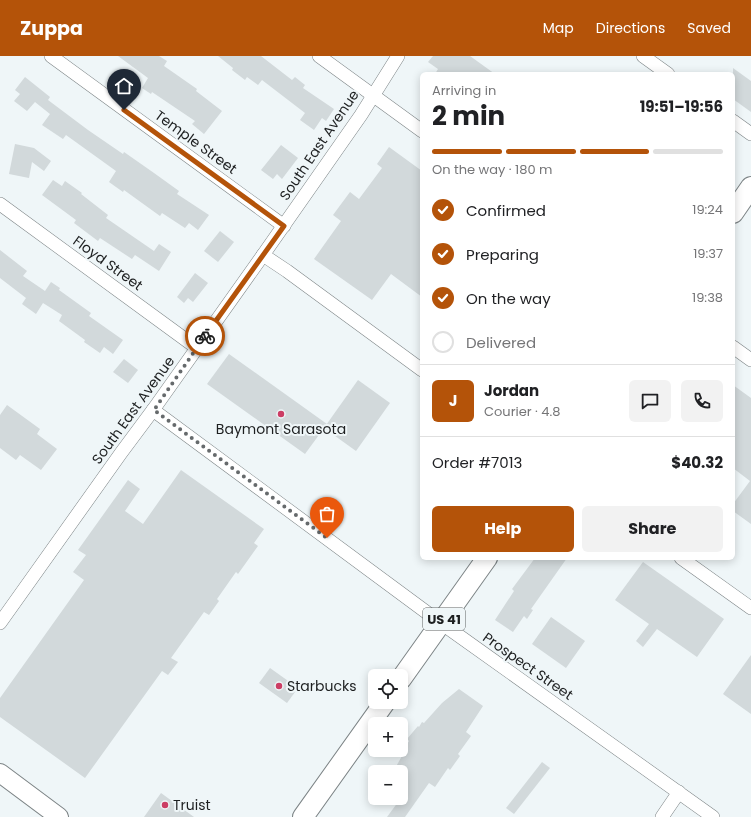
<!DOCTYPE html>
<meta charset="utf-8">
<style>
body{margin:0;font-family:Poppins,sans-serif;background:#f2f2f2;color:#202124;height:100vh;display:flex;flex-direction:column;font-size:15px;white-space:nowrap}
*{box-sizing:border-box;margin:0}
p{font-size:13px;color:#757577}
.icon{flex:none;width:22px;height:22px;fill:none;stroke:currentColor;stroke-width:2;stroke-linecap:round;stroke-linejoin:round}
.map{position:relative;flex:1;overflow:hidden}
.panel{position:absolute;left:420px;top:16px;width:315px;height:488px;display:flex;flex-direction:column;background:#fff;border-radius:6px;box-shadow:0 2px 10px #0003}
.panel>*{flex:none}
.fabs{position:absolute;left:368px;top:613px;display:grid;gap:8px}
.fabs a{display:grid;place-items:center;width:40px;height:40px;border-radius:6px;background:#fff;box-shadow:0 2px 10px #0003;font-size:20px}
.pin{position:absolute;display:grid;place-items:center;width:34px;height:34px;color:#fff;margin:-41px -17px;border-radius:50% 50% 50% 0;rotate:-45deg;box-shadow:0 0 4px #0007}
.pin .icon{rotate:45deg}
.courier{position:absolute;display:grid;place-items:center;width:40px;height:40px;margin:-20px;border:3px solid #b45309;border-radius:50%;background:#fff;color:#222;box-shadow:0 1px 5px #0007}
.headline em{font-style:normal;font-weight:700}
.headline div{display:flex;flex-direction:column-reverse}
.headline{display:flex;align-items:center;justify-content:space-between;height:68px;padding:0 12px}
h1{font-size:26px;font-weight:700;line-height:30px}
.bar{display:grid;grid-template-columns:repeat(4,1fr);gap:6px 4px;align-content:center;height:48px;padding:0 12px}
.bar i{height:5px;border-radius:3px;background:#e0e0e0}
.bar .current{background:#b45309}
.bar p{grid-column:span 4}
.line{display:flex;align-items:center;gap:10px;padding:0 12px;border-top:1px solid #e0e0e0}
.line div{flex:1}
.round{display:grid;place-items:center;flex:none;width:42px;height:42px;border-radius:6px;background:#f2f2f2}
ol{padding:0 12px;list-style:none}
li{display:flex;align-items:center;gap:12px;height:44px}
li p{margin-inline-start:auto}
li .icon{padding:4px;border-radius:50%;background:#b45309;color:#fff;stroke-width:4}
li:last-child{color:#757577}
li i{width:22px;height:22px;border:2px solid #e0e0e0;border-radius:50%}
.action{display:flex;gap:8px;margin-top:auto;padding:8px 12px}
.action a{flex:1;height:46px;border-radius:6px;background:#b45309;color:#fff;font-size:16px;font-weight:700;line-height:46px;text-align:center}
.action a+a{background:#f2f2f2;color:#202124}
header{display:flex;align-items:center;gap:24px;box-sizing:border-box;height:56px;padding:0 20px;background:#b45309;color:#fff}
header strong{font-size:19px}
nav{display:flex;gap:22px;margin-inline-start:auto;font-size:14px}
.map>svg:first-child{display:block}
.building{fill:#d2d9db}
.lines{fill:none;stroke-linecap:round;stroke-linejoin:round}
.street-casing{stroke:#7d8486;stroke-width:14}
.secondary-casing{stroke:#7d8486;stroke-width:20}
.primary-casing{stroke:#7d8486;stroke-width:22}
.street{stroke:#fff;stroke-width:13}
.secondary{stroke:#fff;stroke-width:18}
.primary{stroke:#fff;stroke-width:20}
.done{stroke:#666a6c;stroke-width:4;stroke-dasharray:0 7.2}
.route{stroke:#b45309;stroke-width:5}
.poi-dot{fill:#cc3d64;stroke:#eff6f8;stroke-width:1.5}
.labels{text-anchor:middle;stroke-width:4;stroke-linejoin:round;paint-order:stroke}
.shield{fill:#eff6f8;stroke:#5c6061;stroke-width:1}
.shield-label{font-size:13px;font-weight:bold;fill:#1d1f20}
.street-label{font-size:14px;fill:#1d1f20;stroke:#eff6f8}
.poi-label{font-size:14px;fill:#1d1f20;stroke:#eff6f8;text-anchor:start}
</style>
<header>
<strong>Zuppa</strong>
<nav><a>Map</a><a>Directions</a><a>Saved</a></nav>
</header>
<div class="map">
<svg width="751" height="761" viewBox="0 0 751 761">
<rect width="100%" height="100%" fill="#eff6f8"/>
<g class="building">
<path d="M 118,0 L 159,0 L 167,5 L 164,10 L 197,33 L 196,35 L 222,55 L 204,78 L 192,68 L 195,65 L 152,36 L 151,38 L 142,32 L 148,22 Z"/>
<path d="M 218,0 L 261,0 L 292,24 L 295,21 L 305,29 L 303,32 L 334,53 L 326,65 L 322,62 L 314,74 L 300,64 L 305,57 L 262,24 L 258,29 L 247,21 L 245,24 L 232,14 L 233,12 Z"/>
<path d="M 433,0 L 470,0 L 495,18 L 435,18 L 438,13 L 428,6 Z"/>
<path d="M 733,12 L 751,25 L 751,56 L 733,43 Z"/>
<path d="M 25,21 L 50,41 L 48,44 L 88,74 L 123,98 L 124,96 L 154,117 L 179,135 L 177,138 L 209,159 L 198,174 L 189,167 L 185,172 L 162,157 L 160,160 L 124,134 L 123,136 L 109,126 L 116,115 L 66,79 L 63,83 L 42,69 L 50,58 L 35,46 L 27,55 L 14,45 L 20,38 L 15,34 Z"/>
<path d="M 15,88 L 34,92 L 51,105 L 44,115 L 32,106 L 29,122 L 9,118 Z"/>
<path d="M 281,89 L 298,102 L 282,123 L 277,118 L 273,123 L 261,114 Z"/>
<path d="M 389,91 L 422,115 L 422,241 L 391,218 L 372,244 L 314,203 L 341,165 L 333,159 L 350,136 L 359,143 L 382,112 L 377,108 Z"/>
<path d="M 53,124 L 62,130 L 65,125 L 82,137 L 81,138 L 108,159 L 106,162 L 154,195 L 159,188 L 171,196 L 159,215 L 135,199 L 132,203 L 100,182 L 98,185 L 74,167 L 76,164 L 42,139 Z"/>
<path d="M 220,175 L 234,186 L 218,206 L 204,195 Z"/>
<path d="M 0,194 L 27,215 L 23,220 L 45,235 L 51,226 L 60,232 L 59,234 L 91,257 L 89,260 L 123,284 L 113,298 L 104,291 L 100,297 L 84,286 L 85,284 L 59,265 L 62,259 L 43,247 L 36,258 L 22,248 L 26,242 L 0,222 Z"/>
<path d="M 195,217 L 208,227 L 193,246 L 188,242 L 184,247 L 177,241 Z"/>
<path d="M 229,298 L 327,368 L 305,398 L 207,328 Z"/>
<path d="M 124,303 L 138,314 L 128,327 L 113,316 Z"/>
<path d="M 358,324 L 390,347 L 356,395 L 324,372 Z"/>
<path d="M 733,329 L 751,342 L 751,468 L 733,455 L 733,448 L 750,425 L 733,412 Z"/>
<path d="M 7,349 L 40,373 L 37,378 L 57,393 L 41,414 L 20,399 L 16,404 L 0,392 L 0,359 Z"/>
<path d="M 181,414 L 264,473 L 254,487 L 258,490 L 238,518 L 236,516 L 217,543 L 219,545 L 209,559 L 204,556 L 171,602 L 178,606 L 168,619 L 162,615 L 85,722 L 0,661 L 0,642 L 84,524 L 73,516 L 86,499 L 78,494 L 128,424 L 140,433 L 125,455 L 143,468 Z"/>
<path d="M 535,502 L 567,502 L 531,553 L 533,554 L 527,563 L 524,560 L 513,576 L 495,564 L 514,535 L 512,533 Z"/>
<path d="M 643,506 L 724,563 L 697,601 L 657,573 L 643,591 L 636,585 L 649,568 L 615,544 Z"/>
<path d="M 551,561 L 585,585 L 566,612 L 532,588 Z"/>
<path d="M 751,599 L 751,658 L 723,638 Z"/>
<path d="M 270,612 L 298,632 L 287,647 L 259,627 Z"/>
<path d="M 459,633 L 483,650 L 466,676 L 471,680 L 458,698 L 460,700 L 450,714 L 448,712 L 435,731 L 429,727 L 405,761 L 387,761 L 401,742 L 401,716 L 393,716 L 407,691 L 406,690 L 409,685 L 407,683 L 418,670 L 419,671 L 422,666 L 424,667 L 442,647 Z"/>
<path d="M 542,706 L 550,712 L 514,758 L 506,752 Z"/>
<path d="M 161,737 L 194,761 L 144,761 Z"/>
</g>
<g class="lines">
<defs>
<g id="street">
<path d="M 51,0 L 284,170"/>
<path d="M 319,0 L 422,75"/>
<path d="M 643,0 L 668,18"/>
<path d="M 733,65 L 751,78"/>
<path d="M 0,148 L 197,292"/>
<path d="M 263,199 L 287,215 L 422,314"/>
<path d="M 733,291 L 751,304"/>
<path d="M 153,354 L 441,567 L 713,761"/>
<path d="M 681,502 L 751,552"/>
<path d="M 0,567 L 121,397 L 153,354 L 263,199 L 361,59 L 398,0"/>
<path d="M 662,761 L 679,736"/>
</g>
<path id="secondary" d="M 0,717 L 59,761"/>
<g id="primary">
<path d="M 733,157 L 751,131"/>
<path d="M 401,623 L 487,502"/>
<path d="M 303,761 L 385,646"/>
</g>
</defs>
<use href="#street" class="street-casing"/>
<use href="#secondary" class="secondary-casing"/>
<use href="#primary" class="primary-casing"/>
<use href="#street" class="street"/>
<use href="#secondary" class="secondary"/>
<use href="#primary" class="primary"/>
</g>
<g class="lines">
<path class="done" d="M 205,280 L 154,354 L 327,482"/>
<path class="route" d="M 124,54 L 284,170 L 205,280"/>
</g>
<g class="poi-dot">
<circle cx="281" cy="358" r="4"/>
<circle cx="279" cy="630" r="4"/>
<circle cx="165" cy="749" r="4"/>
</g>
<g class="labels">
<rect class="shield" x="423" y="552" width="42" height="22" rx="3"/>
<g class="shield-label">
<text x="444" y="568">US 41</text>
</g>
<g class="street-label">
<text transform="translate(196 86) rotate(36)" y="5">Temple Street</text>
<text transform="translate(319 89) rotate(-56)" y="5">South East Avenue</text>
<text transform="translate(108 207) rotate(36)" y="5">Floyd Street</text>
<text transform="translate(133 354) rotate(-54)" y="5">South East Avenue</text>
<text transform="translate(528 610) rotate(35)" y="5">Prospect Street</text>
</g>
<g class="poi-label">
<text x="281" y="378" text-anchor="middle">Baymont Sarasota</text>
<text x="287" y="635">Starbucks</text>
<text x="173" y="754">Truist</text>
</g>
</g>
</svg>
<div class="fabs">
<a><svg class="icon" aria-label="locate" viewBox="0 0 24 24"><circle cx="12" cy="12" r="6"/><path d="M12 2v4M12 18v4M2 12h4M18 12h4"/></svg></a>
<a>+</a>
<a>−</a>
</div>
<div class="pin" style="left:327px;top:482px;background:#ea580c"><svg class="icon" aria-label="bag" viewBox="0 0 24 24"><path d="M5 8h14l-1 12H6zM9 8a3 3 0 0 1 6 0"/></svg></div>
<div class="pin" style="left:124px;top:54px;background:#1f2937"><svg class="icon" aria-label="home" viewBox="0 0 24 24"><path d="M3 11l9-7 9 7M6 9v11h12V9"/></svg></div>
<div class="courier" style="left:205px;top:280px"><svg class="icon" aria-label="bike" viewBox="0 0 24 24"><circle cx="6" cy="16" r="4"/><circle cx="18" cy="16" r="4"/><path d="M6 16l4-8h5l3 8M10 8l3 8H6M13 5h3"/></svg></div>
<section class="panel">
<div class="headline"><div><h1>2 min</h1><p>Arriving in</p></div><em>19:51–19:56</em></div>
<div class="bar"><i class="current"></i><i class="current"></i><i class="current"></i><i></i><p>On the way · 180 m</p></div>
<ol>
<li><svg class="icon" aria-label="check" viewBox="0 0 24 24"><path d="M5 12l5 5 9-10"/></svg>Confirmed<p>19:24</p></li>
<li><svg class="icon" aria-label="check" viewBox="0 0 24 24"><path d="M5 12l5 5 9-10"/></svg>Preparing<p>19:37</p></li>
<li><svg class="icon" aria-label="check" viewBox="0 0 24 24"><path d="M5 12l5 5 9-10"/></svg>On the way<p>19:38</p></li>
<li><i></i>Delivered</li>
</ol>
<div class="line" style="height:72px"><b class="round" style="background:#b45309;color:#fff">J</b><div><b>Jordan</b><p>Courier · 4.8</p></div><a class="round"><svg class="icon" aria-label="chat" viewBox="0 0 24 24"><path d="M4 5h16v11H9l-5 4z"/></svg></a><a class="round"><svg class="icon" aria-label="phone" viewBox="0 0 24 24"><path d="M5 4h4l2 5-3 2q2 4 5 5l2-3 5 2v4C11 20 4 13 5 4z"/></svg></a></div>
<div class="line" style="height:52px"><div>Order #7013</div><b>$40.32</b></div>
<div class="action"><a>Help</a><a>Share</a></div>
</section>
</div>
